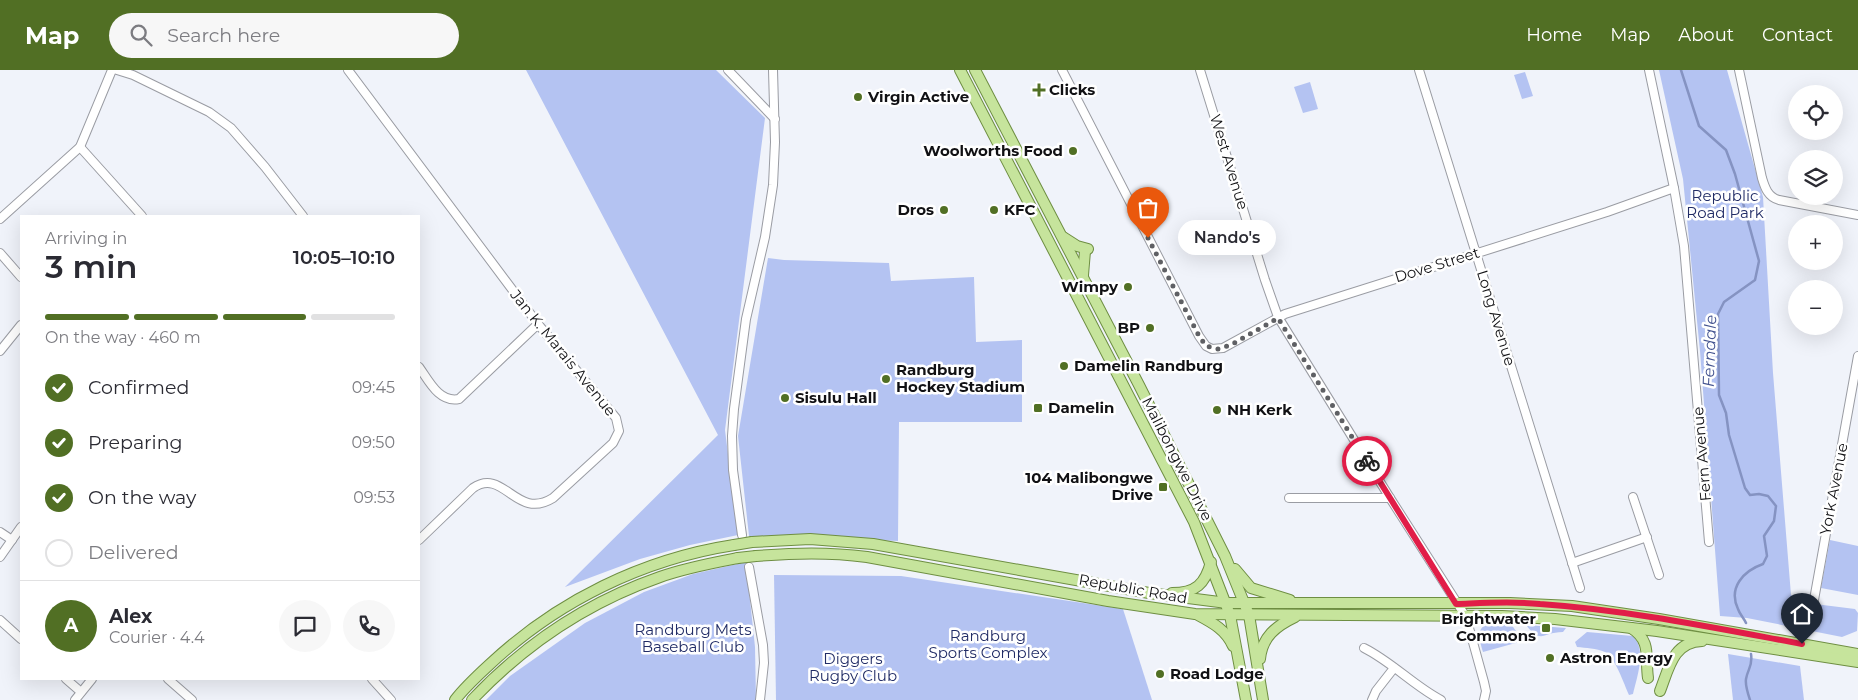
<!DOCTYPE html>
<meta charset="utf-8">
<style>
body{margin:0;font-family:Montserrat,sans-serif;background:#f7f7f7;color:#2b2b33;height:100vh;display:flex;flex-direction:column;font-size:19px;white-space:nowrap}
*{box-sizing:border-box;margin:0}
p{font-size:16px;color:#7c7c81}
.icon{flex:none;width:28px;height:28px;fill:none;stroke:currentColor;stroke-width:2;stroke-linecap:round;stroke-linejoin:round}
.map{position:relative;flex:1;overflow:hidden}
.side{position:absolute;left:20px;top:145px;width:400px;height:465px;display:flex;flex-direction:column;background:#fff;border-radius:0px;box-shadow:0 5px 20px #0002}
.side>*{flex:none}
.tools{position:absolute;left:1788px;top:15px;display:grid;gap:10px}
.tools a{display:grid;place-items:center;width:55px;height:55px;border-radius:50%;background:#fff;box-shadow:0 5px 20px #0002;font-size:25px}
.pin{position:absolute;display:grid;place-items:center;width:42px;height:42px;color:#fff;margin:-51px -21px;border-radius:50% 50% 50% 0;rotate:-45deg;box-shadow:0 0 5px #0007}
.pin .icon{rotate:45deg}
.courier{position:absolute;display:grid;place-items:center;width:50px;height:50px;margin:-25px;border:4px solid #e11d48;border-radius:50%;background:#fff;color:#222;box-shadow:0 1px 6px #0007}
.bubble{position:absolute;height:35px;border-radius:18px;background:#fff;box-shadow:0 5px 20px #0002;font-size:16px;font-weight:600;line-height:35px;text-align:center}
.overview em{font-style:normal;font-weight:600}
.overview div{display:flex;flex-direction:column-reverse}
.overview{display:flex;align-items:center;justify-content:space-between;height:85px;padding:0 25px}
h1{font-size:32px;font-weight:600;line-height:38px}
.bar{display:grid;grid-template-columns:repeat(4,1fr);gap:8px 5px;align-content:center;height:60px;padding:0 25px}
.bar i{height:6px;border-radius:4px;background:#e1e1e2}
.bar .current{background:#516f24}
.bar p{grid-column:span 4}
.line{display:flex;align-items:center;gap:12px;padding:0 25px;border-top:1px solid #e1e1e2}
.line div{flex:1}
.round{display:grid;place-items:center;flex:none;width:52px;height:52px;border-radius:26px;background:#f7f7f7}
ol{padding:0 25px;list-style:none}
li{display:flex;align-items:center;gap:15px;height:55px}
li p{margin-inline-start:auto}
li .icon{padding:5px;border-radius:50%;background:#516f24;color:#fff;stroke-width:4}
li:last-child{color:#7c7c81}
li i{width:28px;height:28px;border:2px solid #e1e1e2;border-radius:50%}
header{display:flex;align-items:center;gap:30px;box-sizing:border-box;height:70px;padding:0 25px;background:#516f24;color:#fff}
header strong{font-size:24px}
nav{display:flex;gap:28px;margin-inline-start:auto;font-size:18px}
.search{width:350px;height:45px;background:#f7f7f7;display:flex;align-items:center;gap:12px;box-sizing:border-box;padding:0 18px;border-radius:28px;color:#7c7c81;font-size:19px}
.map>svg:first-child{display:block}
.green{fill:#b4c3f2}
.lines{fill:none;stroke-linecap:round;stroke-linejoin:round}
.stream{stroke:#8593c2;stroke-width:2.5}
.minor-casing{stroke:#9a9ca3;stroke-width:10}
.major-casing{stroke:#6e8e42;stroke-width:12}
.minor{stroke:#fff;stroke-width:8}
.major{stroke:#c6e49c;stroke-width:10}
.major-bridge-casing{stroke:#6e8e42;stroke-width:12;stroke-linecap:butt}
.major-bridge{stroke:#c6e49c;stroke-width:10}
.done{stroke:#5f6064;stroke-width:5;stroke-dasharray:0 9}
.route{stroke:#e11d48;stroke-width:6}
.poi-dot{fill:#516f24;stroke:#fff;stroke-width:2}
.labels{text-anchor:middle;stroke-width:5;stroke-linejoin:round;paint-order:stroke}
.poi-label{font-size:15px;font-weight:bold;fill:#111114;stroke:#fff;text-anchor:start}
.street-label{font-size:15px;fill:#111114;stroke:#fff}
.park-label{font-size:15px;fill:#212c66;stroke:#fff}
.water-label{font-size:16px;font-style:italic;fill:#435390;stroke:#fff}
</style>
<header>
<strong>Map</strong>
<div class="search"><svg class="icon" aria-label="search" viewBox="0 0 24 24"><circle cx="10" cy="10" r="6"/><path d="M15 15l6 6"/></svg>Search here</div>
<nav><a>Home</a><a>Map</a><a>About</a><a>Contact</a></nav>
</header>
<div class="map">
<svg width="1858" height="630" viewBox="0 0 1858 630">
<rect width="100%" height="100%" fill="#f0f3fa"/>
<g class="green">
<path d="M 526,0 L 716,0 L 765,48 L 725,360 L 738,465 L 690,475 L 640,489 L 565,517 L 718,365 Z"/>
<path d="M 1659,0 L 1727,0 L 1763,127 L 1773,303 L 1791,525 L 1815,534 L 1855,539 L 1858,543 L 1857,561 L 1842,567 L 1747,548 L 1720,546 L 1700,281 L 1683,109 Z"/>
<path d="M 1525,2 L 1533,26 L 1522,29 L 1514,5 Z"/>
<path d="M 1310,12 L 1318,39 L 1303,43 L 1294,17 Z"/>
<path d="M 768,188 L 784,190 L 889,193 L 891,211 L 974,207 L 976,272 L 1022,270 L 1022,352 L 899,352 L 898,471 L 749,466 L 738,366 Z"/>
<path d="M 1830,470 L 1858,476 L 1858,525 L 1821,518 Z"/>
<path d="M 746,492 L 755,577 L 756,630 L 486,630 L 510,606 L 585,553 L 644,522 L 693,504 Z"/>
<path d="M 774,505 L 901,506 L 1123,539 L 1152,630 L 776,630 Z"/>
<path d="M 1487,554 L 1511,554 L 1523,571 L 1483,582 C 1480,571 1475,560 1487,554 Z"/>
<path d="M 1526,555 L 1566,558 L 1563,562 C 1542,562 1542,575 1526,555 Z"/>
<path d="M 1587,562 L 1633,566 C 1647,580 1637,607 1633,624 L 1629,625 C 1624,614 1615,587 1605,582 C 1596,578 1586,578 1577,577 L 1575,572 Z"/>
<path d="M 1728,584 L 1800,596 L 1804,630 L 1733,630 Z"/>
</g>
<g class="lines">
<g class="stream">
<path d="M 1681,0 L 1699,56 L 1726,80 L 1735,104 L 1759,191 L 1755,210 L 1724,232 L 1718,244 L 1719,325 L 1726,343 L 1729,365 L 1745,418 L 1750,425 L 1759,424 L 1768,426 L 1776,436 L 1774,451 L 1764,466 L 1767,486 L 1763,494 C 1743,501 1728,518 1738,539 C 1740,545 1744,548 1746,553"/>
<path d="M 1750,630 C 1748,624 1745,615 1746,609 C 1748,598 1753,596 1751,584"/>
</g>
<defs>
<g id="minor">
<path d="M 117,0 L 133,5 L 209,42 L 231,58 L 265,97 L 303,146"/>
<path d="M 348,0 L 538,254 L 616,348 L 619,361 L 613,373 L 553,428 C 516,451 504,397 473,418 L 419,470"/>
<path d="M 728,0 L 775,49"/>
<path d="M 1062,0 L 1199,266 L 1206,276 L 1212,279 L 1223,278 L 1285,244 L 1607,142 L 1674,118"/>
<path d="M 1200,0 L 1265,210 L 1278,247 L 1390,428 L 1466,547 L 1484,612 L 1486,621 L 1484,630"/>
<path d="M 1419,0 L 1580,518"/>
<path d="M 1649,0 L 1674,118 L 1684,176 L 1709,472"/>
<path d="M 1739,0 L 1762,108 C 1765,118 1768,127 1779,130 L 1858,145"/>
<path d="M 80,77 L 142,146"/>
<path d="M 0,149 L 80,77 L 112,0"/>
<path d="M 0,183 L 21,207"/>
<path d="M 0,281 L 21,255"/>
<path d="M 419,297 C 429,311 439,333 459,329 L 538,254"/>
<path d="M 1633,427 L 1659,505"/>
<path d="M 1289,428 L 1390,428"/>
<path d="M 0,462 L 12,470"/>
<path d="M 742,465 L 733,400 L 732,366 L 734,339 L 746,249 L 765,167 L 773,115 L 775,72 L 773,0"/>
<path d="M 0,487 L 21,457"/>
<path d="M 1572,493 L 1647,467"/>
<path d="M 749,497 L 763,575 L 764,593 L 760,630"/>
<path d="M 0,550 L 21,569"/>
<path d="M 1810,552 L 1858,286"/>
<path d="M 1364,578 C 1392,592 1414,616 1441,630"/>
<path d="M 66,609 L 81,622"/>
<path d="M 168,609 L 192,630"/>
<path d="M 372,609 L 391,630"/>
<path d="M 75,630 L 92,609"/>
<path d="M 1372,630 L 1376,621 L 1394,598"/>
</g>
<g id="major">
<path d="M 960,0 L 1194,452 L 1230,545 L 1246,630"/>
<path d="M 975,0 L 1139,315 L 1225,486 L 1249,545 L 1263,630"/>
<path d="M 1063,167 L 1077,176 L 1088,179"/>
<path d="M 1083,205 L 1085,181"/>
<path d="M 752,472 L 810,469 L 873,474 L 1149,523 L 1227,533 L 1510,533 L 1572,536 L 1659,549 L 1858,584"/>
<path d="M 756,486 C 795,483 828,482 867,487 L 1108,531 L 1195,544 L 1502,546 L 1555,549 L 1657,561 L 1858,592"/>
<path d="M 1235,499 L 1251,518 L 1290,530"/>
<path d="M 1172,523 C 1196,523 1205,514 1211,492"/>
<path d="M 1198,545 C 1213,553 1226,560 1233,576"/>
<path d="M 1631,558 C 1652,571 1645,587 1648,608"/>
<path d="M 1260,589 C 1262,567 1276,556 1295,547"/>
<path d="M 1660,621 C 1669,598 1673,572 1702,571"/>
<path d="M 455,630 C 465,617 477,606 489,595 C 557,531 643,489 734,475"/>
<path d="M 472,630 C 524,575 588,532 660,507 C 685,498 712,493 738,488"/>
</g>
</defs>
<use href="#minor" class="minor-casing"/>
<use href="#major" class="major-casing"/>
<use href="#minor" class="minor"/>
<use href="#major" class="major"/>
<defs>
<g id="major-bridge">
<path d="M 734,475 L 752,472"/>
<path d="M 738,488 L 756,486"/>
</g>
</defs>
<use href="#major-bridge" class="major-bridge-casing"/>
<use href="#major-bridge" class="major-bridge"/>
</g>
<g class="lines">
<path class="done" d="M 1148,168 L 1199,266 L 1206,276 L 1218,279 L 1231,275 L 1278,248 L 1367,391"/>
<path class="route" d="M 1367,391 L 1456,534 C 1484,533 1513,531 1540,534 C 1628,540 1715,558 1802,574"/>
</g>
<g class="poi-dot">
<path d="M1036.5 12.5h5v5h5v5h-5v5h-5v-5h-5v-5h5z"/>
<circle cx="858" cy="27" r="5"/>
<circle cx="1073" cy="81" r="5"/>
<circle cx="944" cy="140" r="5"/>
<circle cx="994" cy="140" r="5"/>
<circle cx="1128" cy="217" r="5"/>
<circle cx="1150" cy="258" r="5"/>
<circle cx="1064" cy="296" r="5"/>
<circle cx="886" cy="309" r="5"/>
<circle cx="785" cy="328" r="5"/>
<rect x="1033" y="333" width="10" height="10" rx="2.5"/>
<circle cx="1217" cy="340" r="5"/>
<rect x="1158" y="412" width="10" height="10" rx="2.5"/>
<rect x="1541" y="553" width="10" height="10" rx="2.5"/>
<circle cx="1550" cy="588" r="5"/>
<circle cx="1160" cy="604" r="5"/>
</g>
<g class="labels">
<g class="poi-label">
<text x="1049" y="25">Clicks</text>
<text x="868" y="32">Virgin Active</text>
<text x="1063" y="86" text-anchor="end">Woolworths Food</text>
<text x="934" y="145" text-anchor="end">Dros</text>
<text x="1004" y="145">KFC</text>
<text x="1118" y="222" text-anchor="end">Wimpy</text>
<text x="1140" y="263" text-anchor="end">BP</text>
<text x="1074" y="301">Damelin Randburg</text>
<text x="896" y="305">Randburg<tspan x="896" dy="17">Hockey Stadium</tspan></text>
<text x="795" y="333">Sisulu Hall</text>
<text x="1048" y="343">Damelin</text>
<text x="1227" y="345">NH Kerk</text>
<text x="1153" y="413" text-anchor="end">104 Malibongwe<tspan x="1153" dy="17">Drive</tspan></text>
<text x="1536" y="554" text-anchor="end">Brightwater<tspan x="1536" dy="17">Commons</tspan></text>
<text x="1560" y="593">Astron Energy</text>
<text x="1170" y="609">Road Lodge</text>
</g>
<g class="street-label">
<text transform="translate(1229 92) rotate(73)" y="5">West Avenue</text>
<text transform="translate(1437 195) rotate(-17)" y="5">Dove Street</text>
<text transform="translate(1496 248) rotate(73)" y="5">Long Avenue</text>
<text transform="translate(563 283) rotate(51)" y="5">Jan K. Marais Avenue</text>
<text transform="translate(1702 384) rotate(-95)" y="5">Fern Avenue</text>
<text transform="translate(1177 389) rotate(63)" y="5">Malibongwe Drive</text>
<text transform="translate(1834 419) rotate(-79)" y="5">York Avenue</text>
<text transform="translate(1133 519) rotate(10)" y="5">Republic Road</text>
</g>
<g class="park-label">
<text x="1725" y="131">Republic<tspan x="1725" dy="17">Road Park</tspan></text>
<text x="693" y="565">Randburg Mets<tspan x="693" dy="17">Baseball Club</tspan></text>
<text x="988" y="571">Randburg<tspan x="988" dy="17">Sports Complex</tspan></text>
<text x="853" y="594">Diggers<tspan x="853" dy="17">Rugby Club</tspan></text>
</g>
<g class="water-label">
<text transform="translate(1709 281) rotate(-88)" y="6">Ferndale</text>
</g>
</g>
</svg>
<div class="tools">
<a><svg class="icon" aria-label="locate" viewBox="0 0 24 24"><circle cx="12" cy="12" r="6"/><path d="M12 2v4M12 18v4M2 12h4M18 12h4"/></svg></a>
<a><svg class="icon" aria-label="layers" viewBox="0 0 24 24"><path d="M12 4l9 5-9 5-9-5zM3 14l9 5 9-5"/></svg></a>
<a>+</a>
<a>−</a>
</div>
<div class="pin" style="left:1148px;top:168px;background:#ea580c"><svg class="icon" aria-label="bag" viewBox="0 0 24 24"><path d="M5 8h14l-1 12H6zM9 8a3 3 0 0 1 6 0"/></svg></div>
<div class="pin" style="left:1802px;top:574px;background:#1f2937"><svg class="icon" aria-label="home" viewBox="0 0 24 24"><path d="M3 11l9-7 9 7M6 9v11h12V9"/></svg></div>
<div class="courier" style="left:1367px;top:391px"><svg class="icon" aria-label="bike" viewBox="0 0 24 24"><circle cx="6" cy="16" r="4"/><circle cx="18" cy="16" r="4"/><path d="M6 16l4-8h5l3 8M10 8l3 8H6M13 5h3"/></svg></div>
<div class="bubble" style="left:1178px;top:150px;width:98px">Nando's</div>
<section class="side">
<div class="overview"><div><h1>3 min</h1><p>Arriving in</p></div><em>10:05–10:10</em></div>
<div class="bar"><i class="current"></i><i class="current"></i><i class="current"></i><i></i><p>On the way · 460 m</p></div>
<ol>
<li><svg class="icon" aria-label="check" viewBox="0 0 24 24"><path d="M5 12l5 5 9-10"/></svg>Confirmed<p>09:45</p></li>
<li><svg class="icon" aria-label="check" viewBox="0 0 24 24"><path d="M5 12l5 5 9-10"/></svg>Preparing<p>09:50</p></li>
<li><svg class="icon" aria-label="check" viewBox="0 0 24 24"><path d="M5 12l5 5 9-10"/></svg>On the way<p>09:53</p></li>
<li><i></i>Delivered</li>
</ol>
<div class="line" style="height:90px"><b class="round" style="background:#516f24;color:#fff">A</b><div><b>Alex</b><p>Courier · 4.4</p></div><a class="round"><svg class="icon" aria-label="chat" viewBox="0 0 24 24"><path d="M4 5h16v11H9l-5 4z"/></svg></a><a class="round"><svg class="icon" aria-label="phone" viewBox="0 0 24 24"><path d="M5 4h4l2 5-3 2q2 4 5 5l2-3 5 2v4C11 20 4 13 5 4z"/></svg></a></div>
</section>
</div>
